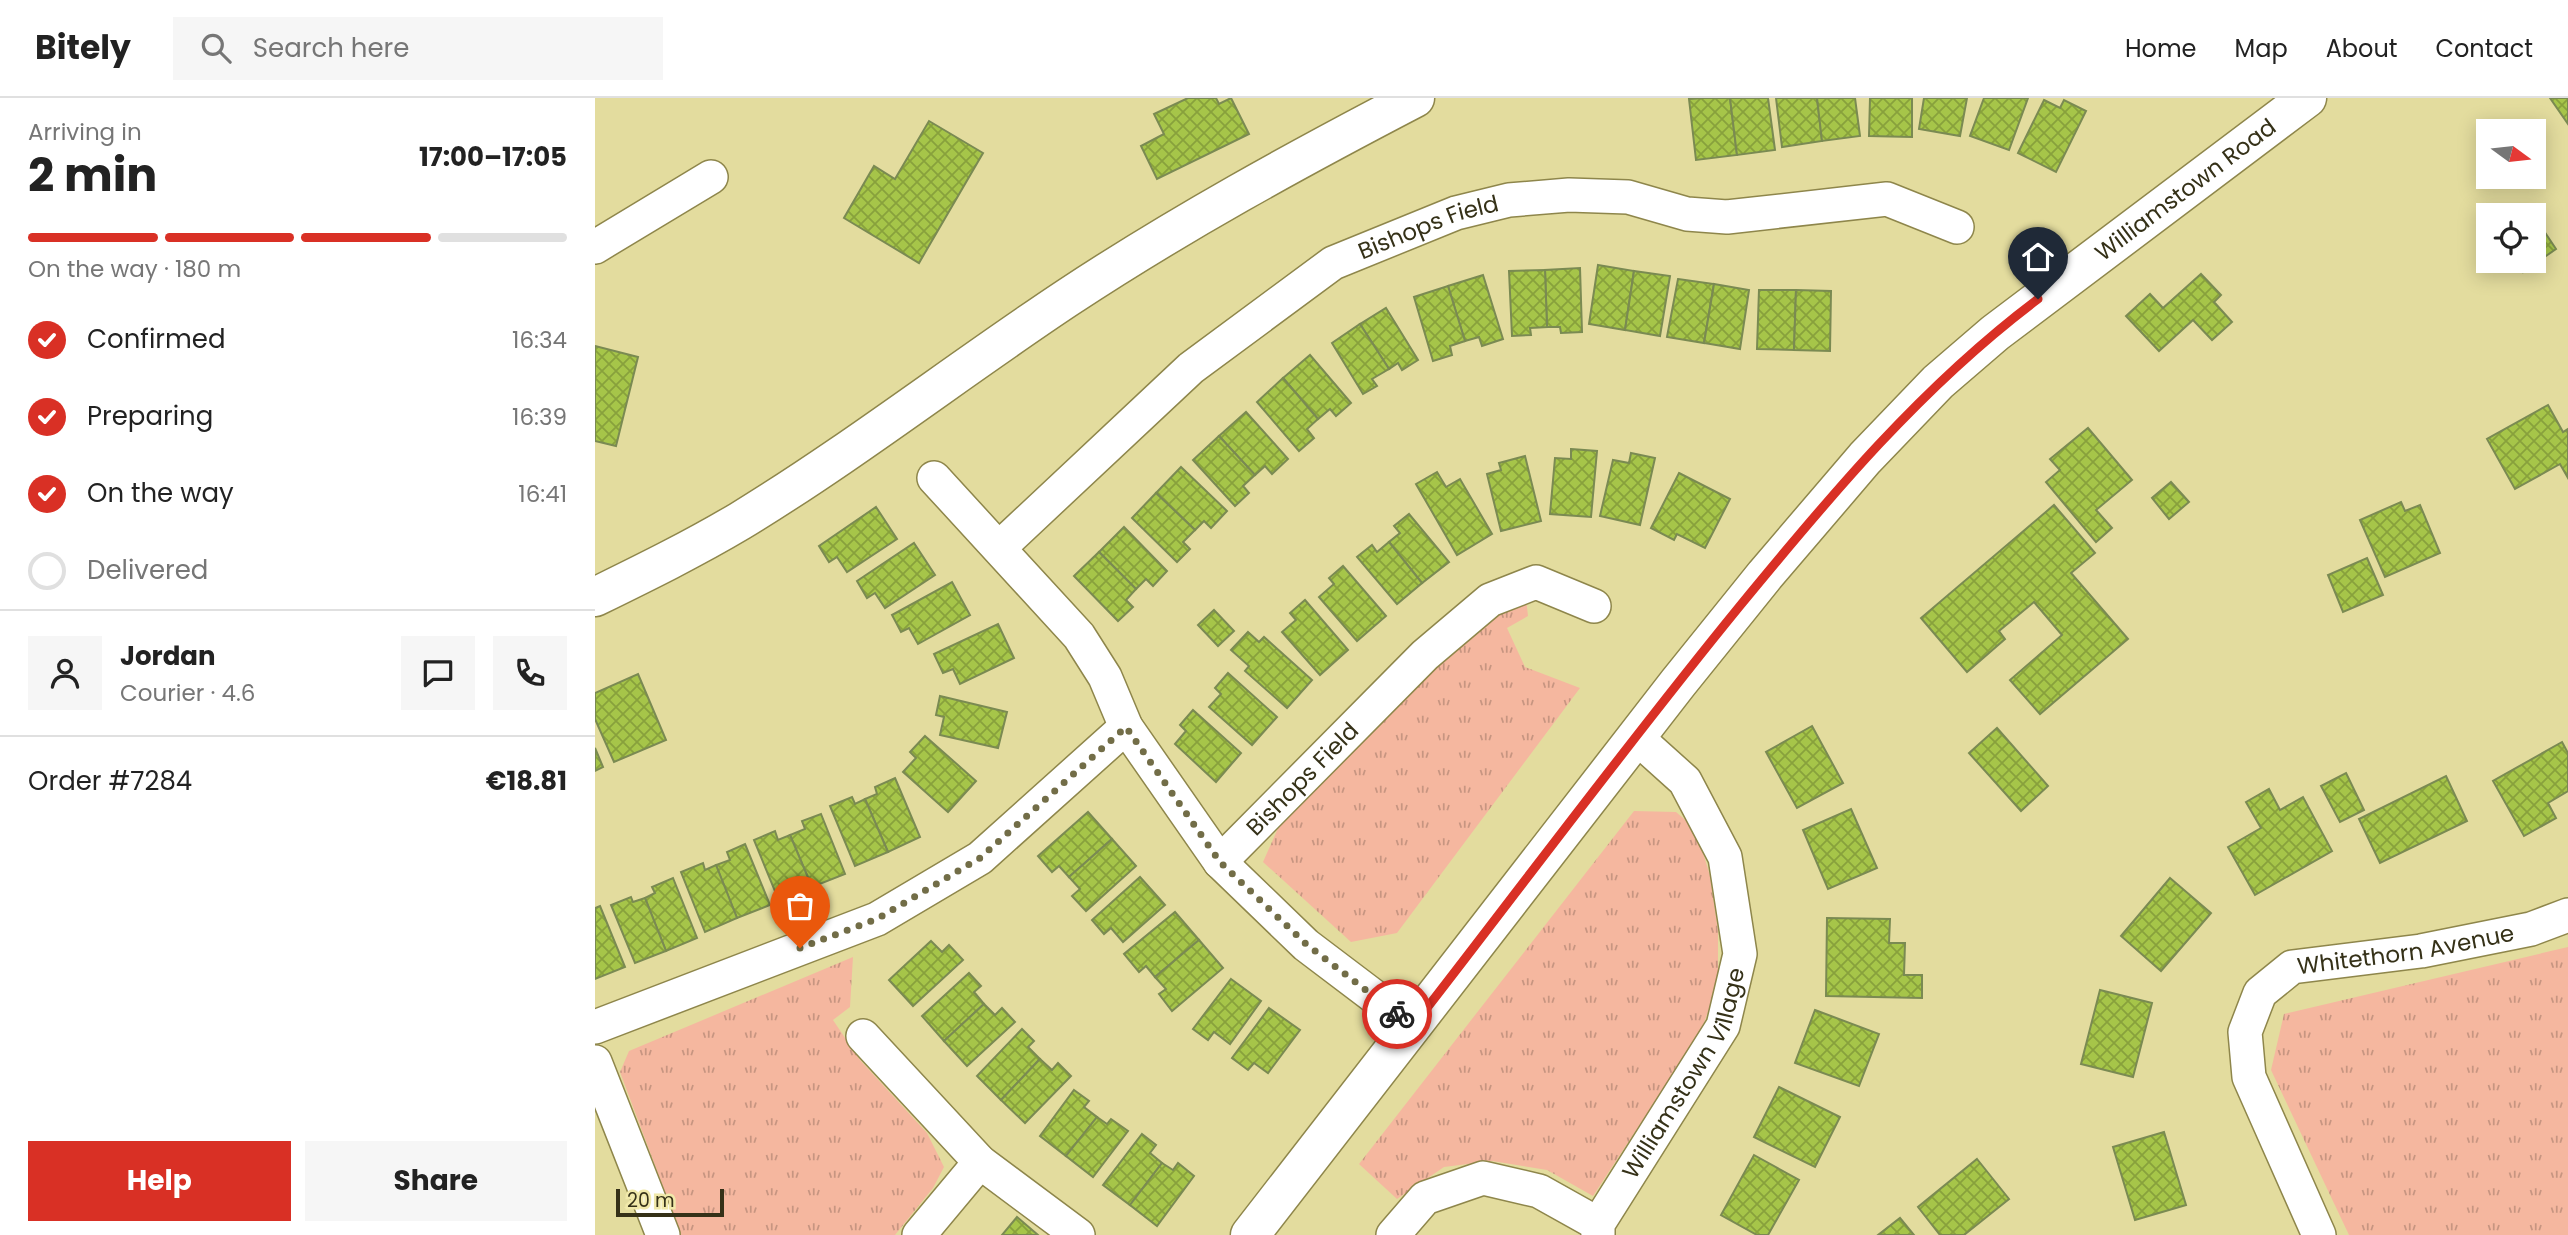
<!DOCTYPE html>
<meta charset="utf-8">
<style>
body{margin:0;font-family:Poppins,sans-serif;background:#f6f6f6;color:#222;height:100vh;display:flex;flex-direction:column;font-size:26px;white-space:nowrap}
*{box-sizing:border-box;margin:0}
p{font-size:23px;color:#767676}
.icon{flex:none;width:38px;height:38px;fill:none;stroke:currentColor;stroke-width:2;stroke-linecap:round;stroke-linejoin:round}
.map{position:relative;flex:1;overflow:hidden}
.details{display:flex;flex-direction:column;background:#fff;width:595px}
.details>*{flex:none}
.needle{width:46px;rotate:105deg}
.buttons{position:absolute;left:1881px;top:21px;display:grid;gap:14px}
.buttons a{display:grid;place-items:center;width:70px;height:70px;border-radius:0px;background:#fff;box-shadow:0 4px 18px #0003;font-size:35px}
.scale{position:absolute;left:21px;bottom:18px;width:108px;box-sizing:border-box;padding-left:7px;border:4px solid #353118;border-top:0;font-size:19px;line-height:24px;white-space:nowrap;color:#353118;-webkit-text-stroke:5px #f1e9aa;paint-order:stroke}
.pin{position:absolute;display:grid;place-items:center;width:60px;height:60px;color:#fff;margin:-72px -30px;border-radius:50% 50% 50% 0;rotate:-45deg;box-shadow:0 0 7px #0007}
.pin .icon{rotate:45deg}
.courier{position:absolute;display:grid;place-items:center;width:70px;height:70px;margin:-35px;border:5px solid #d93025;border-radius:50%;background:#fff;color:#222;box-shadow:0 2px 9px #0007}
.headline em{font-style:normal;font-weight:700}
.headline div{display:flex;flex-direction:column-reverse}
.headline{display:flex;align-items:center;justify-content:space-between;height:119px;padding:0 28px}
h1{font-size:46px;font-weight:700;line-height:52px}
.bar{display:grid;grid-template-columns:repeat(4,1fr);gap:10px 7px;align-content:center;height:84px;padding:0 28px}
.bar i{height:9px;border-radius:5px;background:#e0e0e0}
.bar .current{background:#d93025}
.bar p{grid-column:span 4}
.line{display:flex;align-items:center;gap:18px;padding:0 28px;border-top:2px solid #e0e0e0}
.line div{flex:1}
.round{display:grid;place-items:center;flex:none;width:74px;height:74px;border-radius:0px;background:#f6f6f6}
ol{padding:0 28px;list-style:none}
li{display:flex;align-items:center;gap:21px;height:77px}
li p{margin-inline-start:auto}
li .icon{padding:7px;border-radius:50%;background:#d93025;color:#fff;stroke-width:4}
li:last-child{color:#767676}
li i{width:38px;height:38px;border:4px solid #e0e0e0;border-radius:50%}
.primary-button{display:flex;gap:14px;margin-top:auto;padding:14px 28px}
.primary-button a{flex:1;height:80px;border-radius:0px;background:#d93025;color:#fff;font-size:28px;font-weight:700;line-height:80px;text-align:center}
.primary-button a+a{background:#f6f6f6;color:#222}
header{display:flex;align-items:center;gap:42px;box-sizing:border-box;height:98px;padding:0 35px;background:#fff;border-bottom:2px solid #e0e0e0}
header strong{font-size:33px}
nav{display:flex;gap:38px;margin-inline-start:auto;font-size:24px}
.search{width:490px;height:63px;background:#f6f6f6;display:flex;align-items:center;gap:18px;box-sizing:border-box;padding:0 24px;border-radius:0px;color:#767676;font-size:26px}
main{display:flex;flex:1;min-height:0}
.map>svg:first-child{display:block}
.grass{fill:url(#grass-tufts)}
.building{fill:url(#building-cross-hatch);stroke:#7a8a52;stroke-width:2}
.lines{fill:none;stroke-linecap:round;stroke-linejoin:round}
.minor-casing{stroke:#8e864b;stroke-width:36}
.tertiary-casing{stroke:#8e864b;stroke-width:41}
.minor{stroke:#fff;stroke-width:33}
.tertiary{stroke:#fff;stroke-width:38}
.done{stroke:#726d47;stroke-width:7;stroke-dasharray:0 12.6}
.route{stroke:#d93025;stroke-width:9}
.labels{text-anchor:middle;stroke-width:5;stroke-linejoin:round;paint-order:stroke}
.street-label{font-size:23px;fill:#353118;stroke:#f1e9aa}
</style>
<header>
<strong>Bitely</strong>
<div class="search"><svg class="icon" aria-label="search" viewBox="0 0 24 24"><circle cx="10" cy="10" r="6"/><path d="M15 15l6 6"/></svg>Search here</div>
<nav><a>Home</a><a>Map</a><a>About</a><a>Contact</a></nav>
</header>
<main>
<section class="details">
<div class="headline"><div><h1>2 min</h1><p>Arriving in</p></div><em>17:00–17:05</em></div>
<div class="bar"><i class="current"></i><i class="current"></i><i class="current"></i><i></i><p>On the way · 180 m</p></div>
<ol>
<li><svg class="icon" aria-label="check" viewBox="0 0 24 24"><path d="M5 12l5 5 9-10"/></svg>Confirmed<p>16:34</p></li>
<li><svg class="icon" aria-label="check" viewBox="0 0 24 24"><path d="M5 12l5 5 9-10"/></svg>Preparing<p>16:39</p></li>
<li><svg class="icon" aria-label="check" viewBox="0 0 24 24"><path d="M5 12l5 5 9-10"/></svg>On the way<p>16:41</p></li>
<li><i></i>Delivered</li>
</ol>
<div class="line" style="height:126px"><a class="round"><svg class="icon" aria-label="person" viewBox="0 0 24 24"><circle cx="12" cy="8" r="4"/><path d="M4 21q1-7 8-7t8 7"/></svg></a><div><b>Jordan</b><p>Courier · 4.6</p></div><a class="round"><svg class="icon" aria-label="chat" viewBox="0 0 24 24"><path d="M4 5h16v11H9l-5 4z"/></svg></a><a class="round"><svg class="icon" aria-label="phone" viewBox="0 0 24 24"><path d="M5 4h4l2 5-3 2q2 4 5 5l2-3 5 2v4C11 20 4 13 5 4z"/></svg></a></div>
<div class="line" style="height:91px"><div>Order #7284</div><b>€18.81</b></div>
<div class="primary-button"><a>Help</a><a>Share</a></div>
</section>
<div class="map">
<svg width="1973" height="1137" viewBox="0 0 1973 1137">
<defs>
<pattern id="grass-tufts" width="24" height="20" patternUnits="userSpaceOnUse" patternTransform="scale(1.75)"><rect width="24" height="20" fill="#f5b79f"/><path d="M3 7l-1-3M5 7V3M7 7l1-3M15 17l-1-3M17 17v-4M19 17l1-3" fill="none" stroke="#c79581"/></pattern>
<pattern id="building-cross-hatch" width="8" height="8" patternUnits="userSpaceOnUse" patternTransform="scale(1.75)"><rect width="8" height="8" fill="#a6c549"/><path d="M0 0l8 8M0 8l8-8" fill="none" stroke="#88a13c"/></pattern>
</defs>
<rect width="100%" height="100%" fill="#e3dc9e"/>
<g class="grass">
<path d="M 931,500 L 933,518 L 912,530 L 930,569 L 985,590 L 802,835 L 756,844 L 668,764 L 684,728 L 784,621 L 895,519 Z"/>
<path d="M 1039,713 L 1081,714 L 1101,731 L 1115,778 L 1123,833 L 1123,886 L 1106,933 L 998,1098 L 952,1072 L 897,1063 L 849,1069 L 802,1101 L 764,1066 Z"/>
<path d="M 1973,849 L 1973,1137 L 1754,1137 L 1676,972 L 1689,916 Z"/>
<path d="M 258,859 L 255,909 L 238,922 L 265,962 L 332,1035 L 349,1069 L 338,1090 L 300,1137 L 86,1137 L 25,974 L 34,953 Z"/>
</g>
<g class="building">
<path d="M 593,0 L 621,0 L 624,6 L 636,0 L 654,36 L 562,81 L 546,48 L 569,36 L 559,16 Z"/>
<path d="M 1108,0 L 1135,0 L 1142,57 L 1101,62 L 1094,1 Z"/>
<path d="M 1135,0 L 1173,0 L 1180,52 L 1142,57 Z"/>
<path d="M 1181,0 L 1222,0 L 1227,43 L 1187,49 Z"/>
<path d="M 1222,0 L 1260,0 L 1265,38 L 1227,43 Z"/>
<path d="M 1275,0 L 1317,0 L 1317,39 L 1274,38 Z"/>
<path d="M 1329,0 L 1372,0 L 1365,38 L 1324,31 Z"/>
<path d="M 1389,0 L 1433,0 L 1414,52 L 1375,38 Z"/>
<path d="M 1955,0 L 1973,0 L 1973,26 Z"/>
<path d="M 1449,2 L 1465,10 L 1469,2 L 1491,13 L 1461,74 L 1423,55 Z"/>
<path d="M 334,23 L 388,55 L 324,165 L 249,120 L 279,68 L 300,81 Z"/>
<path d="M 1945,127 L 1961,151 L 1928,174 L 1920,163 L 1939,163 L 1939,131 Z"/>
<path d="M 1003,167 L 1039,173 L 1030,232 L 994,226 Z"/>
<path d="M 985,170 L 987,234 L 966,235 L 965,229 L 952,229 L 950,172 Z"/>
<path d="M 950,172 L 952,229 L 935,230 L 936,237 L 917,238 L 914,173 Z"/>
<path d="M 1039,173 L 1075,178 L 1065,238 L 1030,232 Z"/>
<path d="M 1606,176 L 1626,197 L 1619,204 L 1637,224 L 1617,242 L 1598,222 L 1564,253 L 1531,218 L 1555,196 L 1568,210 Z"/>
<path d="M 888,177 L 908,241 L 887,248 L 884,239 L 870,243 L 853,188 Z"/>
<path d="M 1083,181 L 1119,186 L 1109,245 L 1072,239 Z"/>
<path d="M 1119,186 L 1154,192 L 1145,251 L 1109,245 Z"/>
<path d="M 853,188 L 870,243 L 855,248 L 857,257 L 838,263 L 819,199 Z"/>
<path d="M 1164,192 L 1201,192 L 1199,252 L 1162,251 Z"/>
<path d="M 1201,192 L 1236,193 L 1235,253 L 1199,252 Z"/>
<path d="M 791,210 L 823,262 L 807,272 L 803,265 L 794,271 L 765,226 Z"/>
<path d="M 765,226 L 794,271 L 777,281 L 782,288 L 768,296 L 737,245 Z"/>
<path d="M 0,248 L 43,259 L 21,348 L 0,343 Z"/>
<path d="M 715,257 L 756,305 L 741,318 L 735,311 L 723,321 L 688,280 Z"/>
<path d="M 688,280 L 723,321 L 712,331 L 719,340 L 704,353 L 662,304 Z"/>
<path d="M 1953,307 L 1968,334 L 1973,331 L 1973,380 L 1965,366 L 1920,391 L 1892,341 Z"/>
<path d="M 651,314 L 693,361 L 677,376 L 670,368 L 660,377 L 624,338 Z"/>
<path d="M 1493,330 L 1537,382 L 1501,412 L 1517,430 L 1501,444 L 1451,384 L 1465,372 L 1455,361 Z"/>
<path d="M 624,338 L 660,377 L 648,388 L 654,395 L 640,408 L 598,362 Z"/>
<path d="M 976,351 L 1002,353 L 996,419 L 955,416 L 960,360 L 976,361 Z"/>
<path d="M 1036,355 L 1060,360 L 1045,427 L 1005,418 L 1018,362 L 1034,365 Z"/>
<path d="M 930,358 L 946,423 L 906,433 L 892,376 L 906,372 L 904,365 Z"/>
<path d="M 586,369 L 632,413 L 616,430 L 609,423 L 600,432 L 561,395 Z"/>
<path d="M 842,374 L 851,389 L 865,381 L 897,436 L 862,457 L 821,386 Z"/>
<path d="M 1084,375 L 1135,401 L 1110,450 L 1082,436 L 1079,442 L 1056,430 Z"/>
<path d="M 1576,384 L 1594,404 L 1574,421 L 1557,400 Z"/>
<path d="M 561,395 L 600,432 L 588,444 L 595,451 L 582,464 L 537,420 Z"/>
<path d="M 1806,404 L 1810,413 L 1825,407 L 1845,455 L 1790,479 L 1765,422 Z"/>
<path d="M 1459,407 L 1500,455 L 1476,475 L 1533,541 L 1445,616 L 1415,582 L 1467,537 L 1439,504 L 1404,533 L 1410,541 L 1372,574 L 1326,520 Z"/>
<path d="M 281,409 L 302,441 L 252,474 L 242,459 L 234,464 L 224,448 Z"/>
<path d="M 814,416 L 854,464 L 827,485 L 794,444 L 805,435 L 799,428 Z"/>
<path d="M 529,429 L 572,473 L 558,488 L 551,481 L 541,491 L 504,454 Z"/>
<path d="M 794,444 L 827,485 L 802,506 L 762,459 L 777,447 L 782,454 Z"/>
<path d="M 319,445 L 340,477 L 290,510 L 280,495 L 272,500 L 262,483 Z"/>
<path d="M 504,454 L 541,491 L 531,502 L 538,509 L 523,523 L 479,478 Z"/>
<path d="M 1772,460 L 1788,497 L 1748,514 L 1733,477 Z"/>
<path d="M 748,468 L 791,518 L 762,543 L 724,499 L 739,486 L 734,480 Z"/>
<path d="M 357,484 L 375,517 L 323,546 L 314,530 L 306,534 L 297,517 Z"/>
<path d="M 710,502 L 753,552 L 725,577 L 687,534 L 701,522 L 695,515 Z"/>
<path d="M 619,512 L 639,533 L 623,548 L 603,527 Z"/>
<path d="M 403,526 L 419,560 L 365,586 L 358,571 L 348,575 L 339,556 Z"/>
<path d="M 653,534 L 664,544 L 669,539 L 717,582 L 692,610 L 650,573 L 654,568 L 636,552 Z"/>
<path d="M 633,575 L 682,619 L 657,647 L 614,609 L 626,596 L 620,590 Z"/>
<path d="M 43,576 L 71,642 L 19,664 L 0,621 L 0,595 Z"/>
<path d="M 345,598 L 412,614 L 403,650 L 345,637 L 349,619 L 341,617 Z"/>
<path d="M 598,612 L 646,655 L 621,684 L 580,646 L 591,633 L 585,627 Z"/>
<path d="M 1217,628 L 1248,685 L 1202,710 L 1171,654 Z"/>
<path d="M 1402,630 L 1453,688 L 1426,713 L 1374,655 Z"/>
<path d="M 330,638 L 381,683 L 353,714 L 308,674 L 321,660 L 315,654 Z"/>
<path d="M 1967,644 L 1973,655 L 1973,693 L 1953,705 L 1961,720 L 1929,738 L 1898,683 Z"/>
<path d="M 0,650 L 8,669 L 0,673 Z"/>
<path d="M 1751,675 L 1769,712 L 1745,724 L 1726,688 Z"/>
<path d="M 1851,678 L 1872,723 L 1785,765 L 1764,721 Z"/>
<path d="M 300,680 L 325,739 L 293,754 L 270,701 L 282,696 L 280,689 Z"/>
<path d="M 1674,691 L 1685,712 L 1708,699 L 1737,753 L 1660,797 L 1633,749 L 1666,730 L 1651,704 Z"/>
<path d="M 257,699 L 260,706 L 270,701 L 293,754 L 260,768 L 235,708 Z"/>
<path d="M 1256,711 L 1282,770 L 1233,791 L 1208,732 Z"/>
<path d="M 493,714 L 517,741 L 474,779 L 464,768 L 457,774 L 443,758 Z"/>
<path d="M 226,716 L 250,776 L 217,789 L 195,737 L 210,731 L 207,723 Z"/>
<path d="M 180,733 L 183,742 L 195,737 L 217,789 L 184,803 L 159,742 Z"/>
<path d="M 517,741 L 541,768 L 491,813 L 477,798 L 485,791 L 474,779 Z"/>
<path d="M 150,746 L 175,807 L 142,820 L 121,767 L 135,762 L 132,754 Z"/>
<path d="M 108,765 L 110,772 L 121,767 L 142,820 L 110,834 L 86,774 Z"/>
<path d="M 545,779 L 570,807 L 528,844 L 516,830 L 509,836 L 497,822 Z"/>
<path d="M 78,780 L 102,840 L 71,853 L 50,800 L 60,795 L 57,789 Z"/>
<path d="M 1575,780 L 1616,815 L 1566,873 L 1526,838 Z"/>
<path d="M 36,799 L 38,804 L 50,800 L 71,853 L 40,865 L 16,807 Z"/>
<path d="M 5,808 L 30,869 L 0,881 L 0,810 Z"/>
<path d="M 580,814 L 604,842 L 560,879 L 551,868 L 544,874 L 529,856 Z"/>
<path d="M 1232,820 L 1295,821 L 1294,845 L 1310,845 L 1309,877 L 1327,877 L 1327,900 L 1231,898 Z"/>
<path d="M 604,842 L 628,870 L 577,913 L 564,896 L 571,891 L 560,879 Z"/>
<path d="M 336,843 L 347,854 L 354,847 L 368,862 L 318,908 L 294,882 Z"/>
<path d="M 374,875 L 386,888 L 379,894 L 389,906 L 349,943 L 327,918 Z"/>
<path d="M 636,881 L 666,903 L 635,946 L 619,934 L 613,942 L 598,931 Z"/>
<path d="M 1505,892 L 1557,905 L 1538,979 L 1486,966 Z"/>
<path d="M 389,906 L 400,917 L 407,910 L 420,924 L 372,968 L 349,943 Z"/>
<path d="M 674,910 L 705,932 L 673,975 L 659,965 L 653,972 L 637,960 Z"/>
<path d="M 1220,912 L 1284,936 L 1264,988 L 1200,965 Z"/>
<path d="M 427,931 L 439,943 L 433,949 L 445,961 L 406,1002 L 382,978 Z"/>
<path d="M 445,961 L 457,972 L 463,965 L 476,978 L 430,1025 L 406,1002 Z"/>
<path d="M 1184,989 L 1245,1019 L 1220,1069 L 1159,1039 Z"/>
<path d="M 479,992 L 494,1003 L 489,1009 L 502,1019 L 471,1058 L 445,1038 Z"/>
<path d="M 502,1019 L 512,1026 L 516,1021 L 533,1033 L 498,1079 L 471,1058 Z"/>
<path d="M 1569,1034 L 1591,1107 L 1540,1122 L 1518,1049 Z"/>
<path d="M 547,1036 L 561,1047 L 555,1055 L 567,1065 L 535,1107 L 508,1087 Z"/>
<path d="M 1159,1057 L 1204,1082 L 1173,1137 L 1162,1137 L 1126,1117 Z"/>
<path d="M 1382,1061 L 1414,1101 L 1369,1137 L 1345,1137 L 1323,1109 Z"/>
<path d="M 567,1065 L 578,1072 L 583,1065 L 599,1078 L 562,1128 L 535,1107 Z"/>
<path d="M 422,1119 L 443,1137 L 407,1137 Z"/>
<path d="M 1305,1120 L 1319,1137 L 1283,1137 Z"/>
</g>
<g class="lines">
<defs>
<g id="minor">
<path d="M 0,149 L 116,79"/>
<path d="M 339,380 L 484,538 L 510,579 L 531,629 L 625,764 L 711,847 L 818,928"/>
<path id="s1" d="M 404,450 L 596,270 L 738,165 L 861,115 L 914,102 L 974,97 L 1033,99 L 1092,116 L 1132,119 L 1292,101 L 1362,129"/>
<path id="s2" d="M 625,764 L 830,557 L 895,502 L 941,484 L 999,508"/>
<path d="M 0,929 L 282,821 L 385,760 L 531,629"/>
<path d="M 268,938 L 385,1064 L 483,1137"/>
<path d="M 0,964 L 68,1137"/>
<path d="M 324,1137 L 385,1064"/>
<path d="M 798,1137 L 830,1100 L 888,1080 L 944,1093 L 1003,1126"/>
<path id="s3" d="M 1003,1137 L 1003,1126 L 1128,928 L 1145,856 L 1130,759 L 1090,683 L 1041,639"/>
<path id="s4" d="M 1724,1137 L 1654,979 L 1650,934 L 1665,895 L 1697,869 L 1826,853 L 1936,831 L 1973,817"/>
</g>
<g id="tertiary">
<path d="M 0,499 C 49,475 98,451 145,423 C 258,354 362,273 472,200 C 584,126 701,62 820,0"/>
<path id="s5" d="M 655,1137 L 1083,585 L 1170,477 L 1270,360 L 1343,284 L 1400,235 L 1712,0"/>
</g>
</defs>
<use href="#minor" class="minor-casing"/>
<use href="#tertiary" class="tertiary-casing"/>
<use href="#minor" class="minor"/>
<use href="#tertiary" class="tertiary"/>
</g>
<g class="lines">
<path class="done" d="M 205,850 L 282,821 L 385,760 L 531,629 L 625,764 L 711,846 L 802,916"/>
<path class="route" d="M 802,916 L 818,928 C 927,788 1032,646 1144,509 C 1235,398 1327,288 1443,201"/>
</g>
<g class="labels">
<g class="street-label">
<text dy="8" stroke="none"><textPath href="#s5" startOffset="1410">Williamstown Road</textPath></text>
<text dy="8" stroke="none"><textPath href="#s1" startOffset="542">Bishops Field</textPath></text>
<text dy="8" stroke="none"><textPath href="#s2" startOffset="117">Bishops Field</textPath></text>
<text dy="8" stroke="none"><textPath href="#s4" startOffset="416">Whitethorn Avenue</textPath></text>
<text dy="8" stroke="none"><textPath href="#s3" startOffset="186">Williamstown Village</textPath></text>
</g>
</g>
</svg>
<div class="buttons">
<a><svg class="needle" viewBox="-14 -14 28 28"><path d="M0-13l5 13h-10z" fill="#e53935"/><path d="M0 13l5-13h-10z" fill="#767676"/></svg></a>
<a><svg class="icon" aria-label="locate" viewBox="0 0 24 24"><circle cx="12" cy="12" r="6"/><path d="M12 2v4M12 18v4M2 12h4M18 12h4"/></svg></a>
</div>
<div class="scale">20 m</div>
<div class="pin" style="left:205px;top:850px;background:#ea580c"><svg class="icon" aria-label="bag" viewBox="0 0 24 24"><path d="M5 8h14l-1 12H6zM9 8a3 3 0 0 1 6 0"/></svg></div>
<div class="pin" style="left:1443px;top:201px;background:#1f2937"><svg class="icon" aria-label="home" viewBox="0 0 24 24"><path d="M3 11l9-7 9 7M6 9v11h12V9"/></svg></div>
<div class="courier" style="left:802px;top:916px"><svg class="icon" aria-label="bike" viewBox="0 0 24 24"><circle cx="6" cy="16" r="4"/><circle cx="18" cy="16" r="4"/><path d="M6 16l4-8h5l3 8M10 8l3 8H6M13 5h3"/></svg></div>
</div>
</main>
